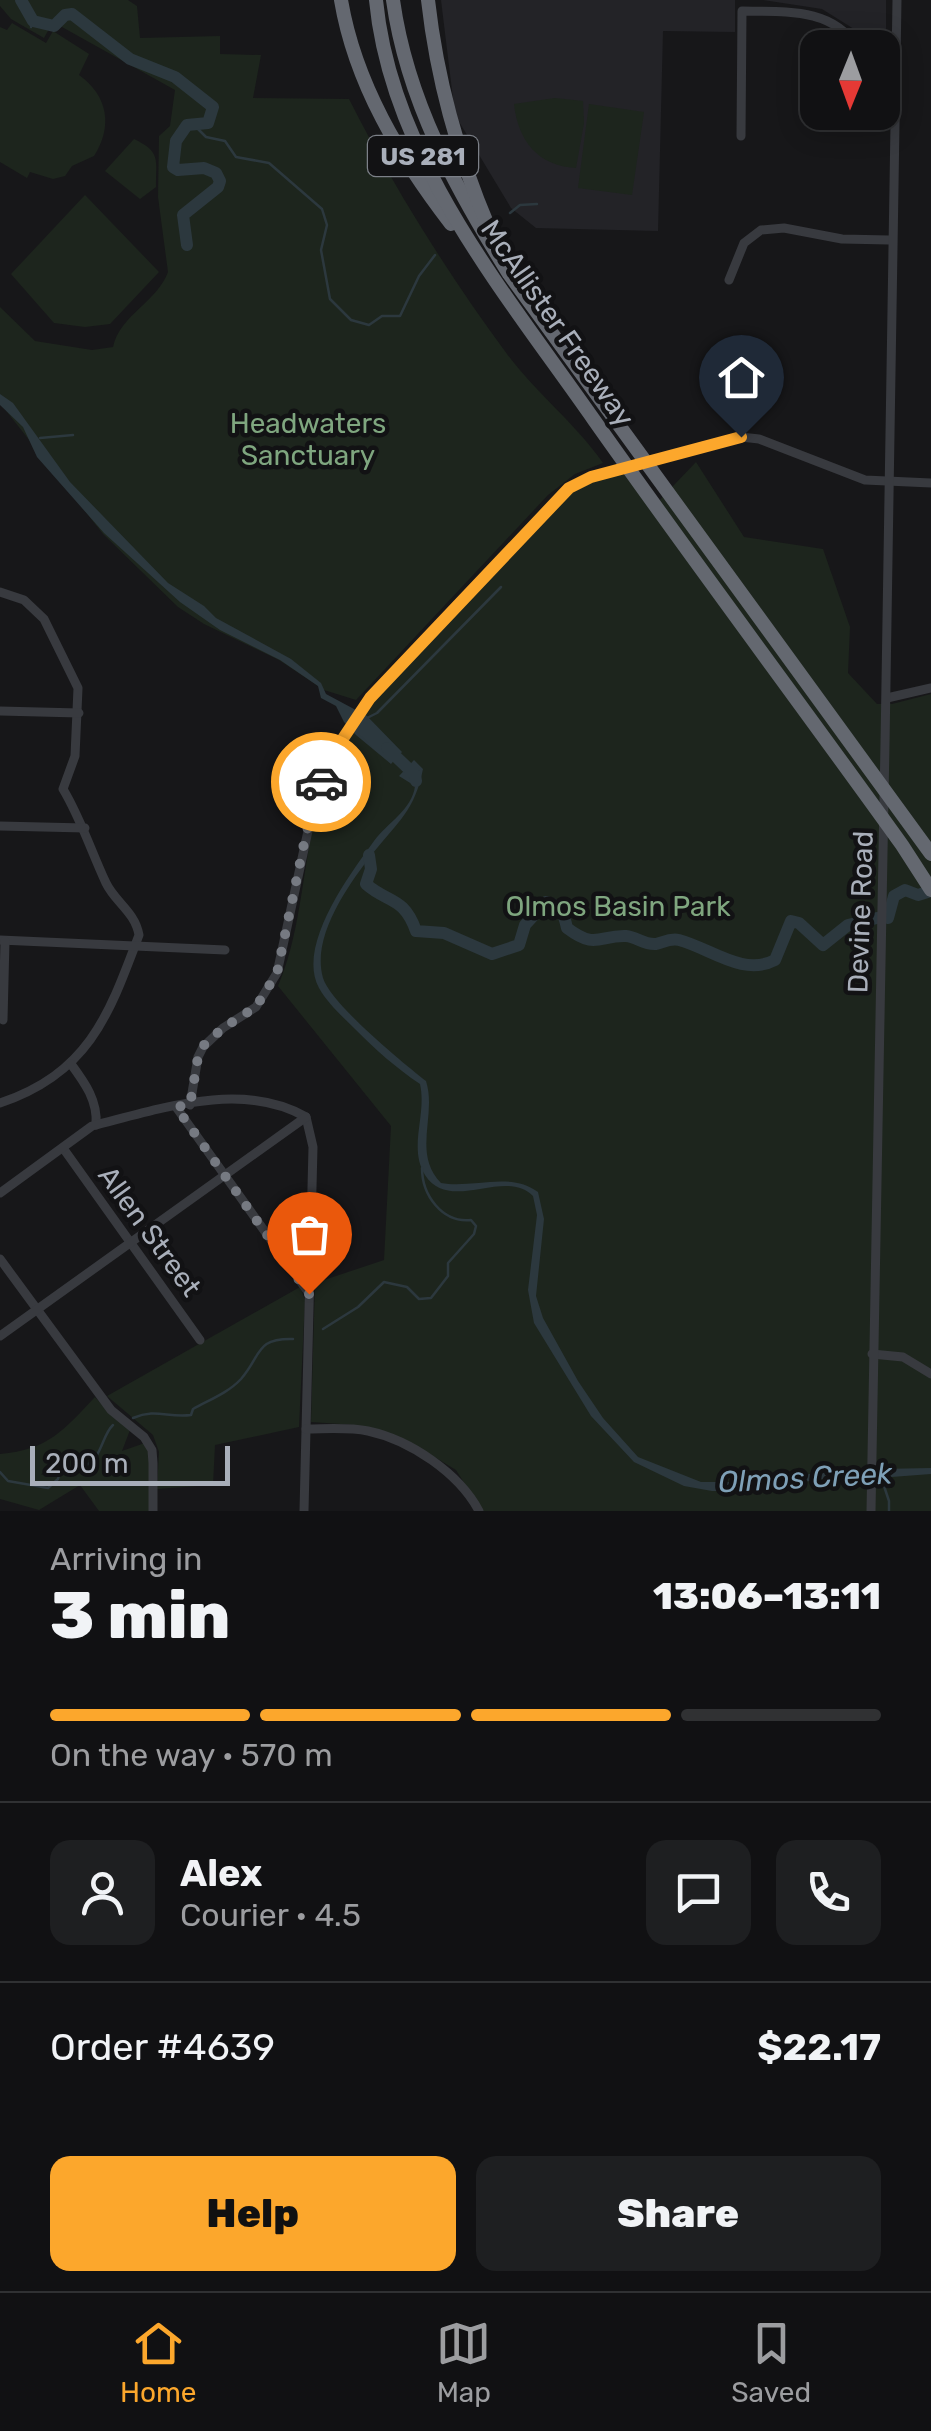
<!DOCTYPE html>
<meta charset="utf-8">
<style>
body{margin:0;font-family:Rubik,sans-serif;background:#1e1f21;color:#f1f3f6;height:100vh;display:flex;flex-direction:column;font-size:38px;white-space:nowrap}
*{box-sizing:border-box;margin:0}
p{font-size:32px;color:#9c9da0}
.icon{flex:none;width:55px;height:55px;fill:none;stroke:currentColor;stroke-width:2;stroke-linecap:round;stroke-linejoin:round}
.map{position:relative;height:1511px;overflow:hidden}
.details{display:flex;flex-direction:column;background:#111113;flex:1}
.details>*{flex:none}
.needle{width:65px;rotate:181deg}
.controls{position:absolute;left:800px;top:30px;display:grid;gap:20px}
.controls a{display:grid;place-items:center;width:100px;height:100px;border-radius:20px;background:#111113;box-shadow:0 5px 25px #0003,0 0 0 2px #303133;font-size:50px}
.scale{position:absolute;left:30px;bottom:25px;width:200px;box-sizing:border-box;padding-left:10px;border:5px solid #a9afba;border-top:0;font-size:28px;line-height:35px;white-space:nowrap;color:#a9afba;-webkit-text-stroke:8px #121214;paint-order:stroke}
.pin{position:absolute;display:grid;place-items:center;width:85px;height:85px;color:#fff;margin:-102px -42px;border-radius:50% 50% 50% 0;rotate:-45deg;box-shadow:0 0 10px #0007}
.pin .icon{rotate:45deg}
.courier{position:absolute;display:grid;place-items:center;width:100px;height:100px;margin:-50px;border:8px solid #fca72c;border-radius:50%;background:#fff;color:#222;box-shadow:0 2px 12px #0007}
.head em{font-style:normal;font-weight:800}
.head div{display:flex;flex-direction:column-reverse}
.head{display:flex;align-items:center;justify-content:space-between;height:170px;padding:0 50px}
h1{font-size:65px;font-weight:800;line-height:75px}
.bar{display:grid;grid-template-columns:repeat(4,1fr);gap:15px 10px;align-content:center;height:120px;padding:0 50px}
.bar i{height:12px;border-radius:8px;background:#303133}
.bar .active{background:#fca72c}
.bar p{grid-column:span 4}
.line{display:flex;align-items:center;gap:25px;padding:0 50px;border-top:2px solid #303133}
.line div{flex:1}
.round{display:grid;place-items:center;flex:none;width:105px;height:105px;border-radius:20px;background:#1e1f21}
.button{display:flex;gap:20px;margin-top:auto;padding:20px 50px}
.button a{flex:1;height:115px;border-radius:20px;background:#fca72c;color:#111;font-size:40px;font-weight:800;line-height:115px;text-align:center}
.button a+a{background:#1e1f21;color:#f1f3f6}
.dock{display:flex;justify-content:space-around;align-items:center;height:140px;border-top:2px solid #303133;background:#111113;font-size:28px;color:#9c9da0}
.dock a{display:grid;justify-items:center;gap:5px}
.dock .active{color:#fca72c}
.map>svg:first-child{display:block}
.built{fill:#232327}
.green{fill:#1d251d}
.water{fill:#2c383e}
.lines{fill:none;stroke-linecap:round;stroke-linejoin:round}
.stream{stroke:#2c383e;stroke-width:2.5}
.river{stroke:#2c383e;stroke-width:12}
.minor{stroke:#383a3f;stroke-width:9}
.highway{stroke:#646870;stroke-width:14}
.done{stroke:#767a82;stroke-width:10;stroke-dasharray:0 18}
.route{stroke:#fca72c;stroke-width:12}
.labels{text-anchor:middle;stroke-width:9;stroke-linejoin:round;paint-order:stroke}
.shield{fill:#121214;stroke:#7c8088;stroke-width:2.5}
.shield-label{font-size:25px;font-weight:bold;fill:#a9afba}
.street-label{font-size:28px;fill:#a9afba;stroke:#121214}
.park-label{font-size:28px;fill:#7fa67f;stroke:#121214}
.water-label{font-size:30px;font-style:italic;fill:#7ea0b7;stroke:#121214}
</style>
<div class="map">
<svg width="931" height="1511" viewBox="0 0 931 1511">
<rect width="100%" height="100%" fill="#171719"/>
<g class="built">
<path d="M 441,0 L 735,0 L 735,32 L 663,31 L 658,231 L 536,228 L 511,208 L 455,115 Z"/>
<path d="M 763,0 L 886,0 L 886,59 L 883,61 L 882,48 L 866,47 L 854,29 L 822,9 Z"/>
</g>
<g class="green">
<path d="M 0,0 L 128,0 L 137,6 L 140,38 L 220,36 L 220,54 L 261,55 L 253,98 L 349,99 C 394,188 448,274 507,354 C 536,393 575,423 603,463 L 575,474 L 548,495 L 356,700 L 324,690 L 279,660 L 204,624 L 178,607 L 103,534 L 0,403 L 0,307 L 35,341 L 92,350 L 113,347 C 120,315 157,302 168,272 L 158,197 L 159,136 L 170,126 L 175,90 L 53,22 L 44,38 L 11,19 L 0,6 Z"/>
<path d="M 12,23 L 46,43 L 53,31 L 89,54 L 79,75 C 108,96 113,126 94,156 L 72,166 L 65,176 L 53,179 L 30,172 L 27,178 L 0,162 L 0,27 L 7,30 Z"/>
<path d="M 555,98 L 583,101 L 584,123 L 576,168 C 538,166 518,141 514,104 Z"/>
<path d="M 589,104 L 644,112 L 632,195 L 578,188 Z"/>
<path d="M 134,139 C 161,152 156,159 156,187 L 140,199 L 105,171 Z"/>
<path d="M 85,195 L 159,272 L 110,324 L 85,327 L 54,323 L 11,274 Z"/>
<path d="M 696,462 L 744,537 L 823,549 L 850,627 L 848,673 L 877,704 L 892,704 L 931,694 L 931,1511 L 482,1511 L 456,1470 L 418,1447 L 355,1425 L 311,1422 L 315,1283 L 384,1260 L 391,1126 L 278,986 C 303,928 302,860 320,799 C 345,715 415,655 474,593 C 505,559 535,523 569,493 L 584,484 L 627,471 L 653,507 Z"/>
<path d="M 300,1287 L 305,1300 L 299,1427 L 215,1445 L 213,1485 L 157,1489 L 159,1452 L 153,1435 L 107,1396 Z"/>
<path d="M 95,1397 L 111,1415 L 130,1430 L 122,1451 L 145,1443 L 149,1452 L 150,1511 L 99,1511 L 80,1485 L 39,1510 L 0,1499 L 0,1454 C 48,1450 64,1430 95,1397 Z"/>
</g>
<g class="water">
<path d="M 0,394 L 13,403 L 70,482 L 168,583 L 204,606 L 216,618 L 291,659 L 321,683 L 326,694 L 367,716 L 402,752 L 391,764 L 356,735 L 344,722 L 336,706 L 321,698 L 318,686 L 280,660 L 220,630 L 180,602 L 104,533 L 37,457 L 23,427 L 0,405 Z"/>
<path d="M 414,760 L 423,769 C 415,810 398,822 373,853 C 349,884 311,936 323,978 C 331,1004 403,1063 426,1081 C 437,1116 412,1153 441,1183 C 472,1189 510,1171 538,1192 L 544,1219 L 536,1296 L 543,1318 L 578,1381 L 603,1418 L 638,1457 L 701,1482 L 738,1482 L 752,1477 L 781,1480 L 829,1470 L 931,1468 L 931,1474 L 865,1479 L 834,1477 L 774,1487 L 758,1483 L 734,1491 L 712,1491 L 684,1486 L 634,1462 L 591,1416 L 534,1323 L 528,1290 L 537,1215 L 533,1196 C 505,1167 450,1214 425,1175 C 408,1147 427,1115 420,1084 C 396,1068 376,1050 355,1029 C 342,1016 328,1004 319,988 C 296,946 350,874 374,841 C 387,823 412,810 415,786 L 399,776 Z"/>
</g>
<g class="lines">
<g class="stream">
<path d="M 31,27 L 33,21"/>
<path d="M 194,125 L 206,137 L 225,141 L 236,157 L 269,163 L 322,209 L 327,225 L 321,250 L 330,299 L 351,320 L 369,325 L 382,316 L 400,316 L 419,276 L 435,255"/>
<path d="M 510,213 L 520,205 L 537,204"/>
<path d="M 40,438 L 73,435"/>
<path d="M 367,718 L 377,713 L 501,587"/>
<path d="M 323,1329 L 358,1307 L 384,1282 L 407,1287 L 419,1299 L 431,1298 L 448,1276 L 448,1263 L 474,1234 L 476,1226 L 471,1220 C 442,1223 422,1195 422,1168"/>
<path d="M 133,1418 C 156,1408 167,1418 191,1415 L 193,1409 C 209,1400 228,1393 241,1379 C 262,1355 255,1338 293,1339"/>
<path d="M 0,1472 L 8,1481 L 48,1488 L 58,1479 L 61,1469 C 69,1467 80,1468 86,1465 C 102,1458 102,1435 113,1425"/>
<path d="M 880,1474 L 889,1501 L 889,1511"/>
</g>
<g class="river">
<path d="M 21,0 L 33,21 L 54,26 L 65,15 L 72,14 L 130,59 L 175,77 L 213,107 L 208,123 L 187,125 L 176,141 L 173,167 L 178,170 L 204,168 L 216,173 L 220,181 L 218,187 L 183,215 L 187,245"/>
<path d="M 387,748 L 415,775 L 416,781"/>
<path d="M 369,855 L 371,869 L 366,884 C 387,903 404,896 416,931 L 444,933 L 492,954 L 519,945 L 525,925 L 546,902 C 561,905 564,914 567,928 C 596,950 599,935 626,936 C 637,937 644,945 656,944 C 664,942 670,938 679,940 C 710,948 743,977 775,960 L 791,921 L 799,923 L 823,945 L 848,925 L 877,918"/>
<path d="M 888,918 L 894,896 L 905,890 L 918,895 L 931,891"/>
</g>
<g class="minor">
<path d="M 882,94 L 894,113"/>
<path d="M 741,136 L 742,11 C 785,12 832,7 858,48"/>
<path d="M 729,280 L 744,243 L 761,230 L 784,228 L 842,239 L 889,240"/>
<path d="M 0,592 L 24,600 L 44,619 L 78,688 L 75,756 L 63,789 C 81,819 91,851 106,883 C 115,902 135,912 139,935 C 109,1015 89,1073 0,1103"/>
<path d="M 887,698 L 931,688"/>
<path d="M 0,711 L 79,713"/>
<path d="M 0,826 L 85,828"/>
<path d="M 0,940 L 225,950"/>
<path d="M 3,1020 L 5,941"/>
<path d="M 71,1064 C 85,1083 98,1101 96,1125"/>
<path d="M 190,1105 L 198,1057 L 203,1047 L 223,1028 L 256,1007 L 277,973 L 315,799 L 332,759 L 357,714 L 460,601 L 569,489 L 591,477 L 741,437 L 759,439 L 865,480 L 931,483"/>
<path d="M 176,1107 L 308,1292"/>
<path d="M 63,1148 L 200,1340"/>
<path d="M 0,1193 L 92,1126 C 159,1109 242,1080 306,1117 L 313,1147 L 304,1511"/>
<path d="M 0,1259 L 111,1410 L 144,1437 L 152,1450 L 153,1463 L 153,1511"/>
<path d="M 0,1336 L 306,1117"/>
<path d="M 872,1354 L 903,1357 L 931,1374"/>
<path d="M 306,1429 C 326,1429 348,1427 368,1431 C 410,1440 459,1473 479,1511"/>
<path d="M 871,1511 C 878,1007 892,504 897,0"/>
</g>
<g class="highway">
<path d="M 341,0 C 355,83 400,158 451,224"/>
<path d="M 376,0 C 391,159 507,295 594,420 C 695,563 800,703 902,845 L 931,890"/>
<path d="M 393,0 C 407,101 456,189 509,274 L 931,854"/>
<path d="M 428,0 C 437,80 457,153 489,228"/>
</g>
</g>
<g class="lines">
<path class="done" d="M 309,1294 L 176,1107 L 190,1105 L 198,1057 L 203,1046 L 223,1028 L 256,1007 L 277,973 L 306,834 L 321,782"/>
<path class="route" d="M 321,782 L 338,746 L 370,698 L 569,488 L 591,477 L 741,437"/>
</g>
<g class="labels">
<rect class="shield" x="368" y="136" width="110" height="40" rx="8"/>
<g class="shield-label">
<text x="423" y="165">US 281</text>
</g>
<g class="street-label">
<text transform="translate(558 323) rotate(55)" y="10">McAllister Freeway</text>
<text transform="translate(860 912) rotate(-88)" y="10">Devine Road</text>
<text transform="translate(150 1231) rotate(54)" y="10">Allen Street</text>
</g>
<g class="park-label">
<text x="308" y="433">Headwaters<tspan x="308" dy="32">Sanctuary</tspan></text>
<text x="618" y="916">Olmos Basin Park</text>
</g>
<g class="water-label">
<text transform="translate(805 1478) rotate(-3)" y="10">Olmos Creek</text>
</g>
</g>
</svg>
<div class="controls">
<a><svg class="needle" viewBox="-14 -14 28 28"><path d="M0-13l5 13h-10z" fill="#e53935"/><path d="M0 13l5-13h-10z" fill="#9c9da0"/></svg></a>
</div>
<div class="scale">200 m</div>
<div class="pin" style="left:309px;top:1294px;background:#ea580c"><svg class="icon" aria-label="bag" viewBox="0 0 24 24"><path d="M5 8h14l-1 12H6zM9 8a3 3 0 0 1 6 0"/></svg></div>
<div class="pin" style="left:741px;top:437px;background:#1f2937"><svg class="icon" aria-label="home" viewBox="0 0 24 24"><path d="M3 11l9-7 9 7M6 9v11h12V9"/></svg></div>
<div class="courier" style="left:321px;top:782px"><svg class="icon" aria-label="car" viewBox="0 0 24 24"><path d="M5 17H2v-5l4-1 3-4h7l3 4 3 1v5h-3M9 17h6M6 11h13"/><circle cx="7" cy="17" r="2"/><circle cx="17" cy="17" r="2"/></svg></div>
</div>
<section class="details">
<div class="head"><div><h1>3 min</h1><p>Arriving in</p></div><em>13:06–13:11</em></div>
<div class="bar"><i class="active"></i><i class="active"></i><i class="active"></i><i></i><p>On the way · 570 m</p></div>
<div class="line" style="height:180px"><a class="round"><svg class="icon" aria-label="person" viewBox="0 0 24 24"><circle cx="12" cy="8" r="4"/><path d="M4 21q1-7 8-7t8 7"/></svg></a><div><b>Alex</b><p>Courier · 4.5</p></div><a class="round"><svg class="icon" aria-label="chat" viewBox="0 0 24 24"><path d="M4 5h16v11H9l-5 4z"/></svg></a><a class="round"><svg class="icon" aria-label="phone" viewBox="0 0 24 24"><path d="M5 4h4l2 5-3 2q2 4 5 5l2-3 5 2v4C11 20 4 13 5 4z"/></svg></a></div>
<div class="line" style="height:130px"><div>Order #4639</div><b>$22.17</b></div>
<div class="button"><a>Help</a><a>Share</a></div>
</section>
<nav class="dock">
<a class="active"><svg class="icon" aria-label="home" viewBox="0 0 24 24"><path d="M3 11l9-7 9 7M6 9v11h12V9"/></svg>Home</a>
<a><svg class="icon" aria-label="map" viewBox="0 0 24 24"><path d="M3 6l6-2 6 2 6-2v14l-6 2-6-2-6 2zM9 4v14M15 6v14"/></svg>Map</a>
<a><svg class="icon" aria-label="saved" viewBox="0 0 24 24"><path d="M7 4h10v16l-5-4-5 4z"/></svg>Saved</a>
</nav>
